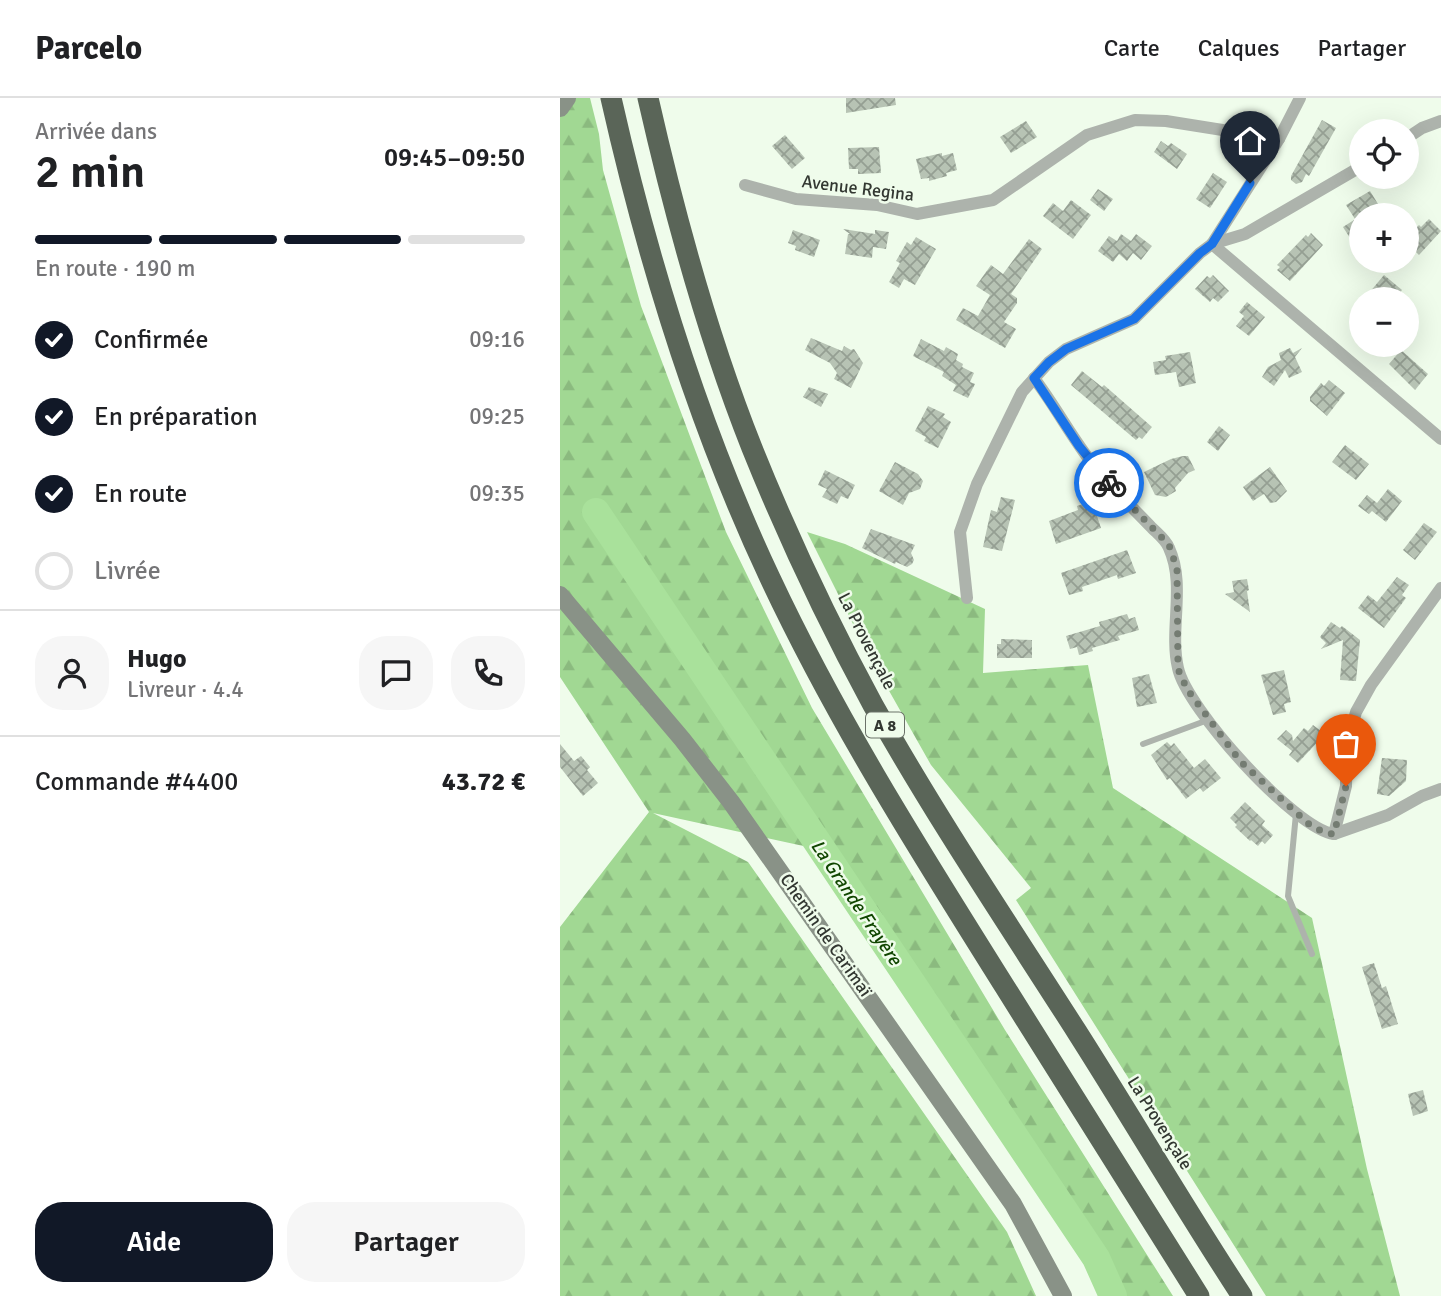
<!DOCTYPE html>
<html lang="fr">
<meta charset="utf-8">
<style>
body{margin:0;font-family:Signika,sans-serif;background:#f6f6f6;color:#202124;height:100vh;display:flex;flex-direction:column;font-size:26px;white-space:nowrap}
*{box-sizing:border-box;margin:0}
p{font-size:23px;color:#757577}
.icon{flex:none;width:38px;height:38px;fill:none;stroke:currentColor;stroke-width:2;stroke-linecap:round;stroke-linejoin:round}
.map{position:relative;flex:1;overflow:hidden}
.side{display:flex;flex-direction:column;background:#fff;width:560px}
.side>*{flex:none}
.fabs{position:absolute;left:789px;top:21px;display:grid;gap:14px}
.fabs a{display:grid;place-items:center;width:70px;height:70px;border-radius:50%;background:#fff;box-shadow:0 7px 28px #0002;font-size:35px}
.pin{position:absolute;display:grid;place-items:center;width:60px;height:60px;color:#fff;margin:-72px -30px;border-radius:50% 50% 50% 0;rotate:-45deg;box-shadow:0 0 7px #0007}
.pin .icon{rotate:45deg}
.courier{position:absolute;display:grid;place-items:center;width:70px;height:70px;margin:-35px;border:5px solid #1a73e8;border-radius:50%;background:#fff;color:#222;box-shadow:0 2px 9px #0007}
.head em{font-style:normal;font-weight:600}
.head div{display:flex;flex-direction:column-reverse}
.head{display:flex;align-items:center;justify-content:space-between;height:119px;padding:0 35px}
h1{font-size:46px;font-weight:600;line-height:52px}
.bar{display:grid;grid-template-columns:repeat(4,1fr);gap:10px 7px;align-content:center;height:84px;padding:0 35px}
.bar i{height:9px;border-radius:5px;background:#e0e0e0}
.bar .active{background:#111827}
.bar p{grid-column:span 4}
.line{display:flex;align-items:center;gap:18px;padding:0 35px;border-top:2px solid #e0e0e0}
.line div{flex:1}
.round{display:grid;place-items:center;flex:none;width:74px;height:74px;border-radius:28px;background:#f6f6f6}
ol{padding:0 35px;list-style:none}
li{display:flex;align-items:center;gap:21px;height:77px}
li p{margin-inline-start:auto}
li .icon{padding:7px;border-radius:50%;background:#111827;color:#fff;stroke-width:4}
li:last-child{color:#757577}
li i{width:38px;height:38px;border:4px solid #e0e0e0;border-radius:50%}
.button{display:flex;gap:14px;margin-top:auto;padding:14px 35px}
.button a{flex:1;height:80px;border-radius:28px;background:#111827;color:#fff;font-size:28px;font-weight:600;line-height:80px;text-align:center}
.button a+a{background:#f6f6f6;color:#202124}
header{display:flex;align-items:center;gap:42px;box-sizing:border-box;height:98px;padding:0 35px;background:#fff;border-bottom:2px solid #e0e0e0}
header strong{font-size:33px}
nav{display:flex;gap:38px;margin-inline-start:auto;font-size:24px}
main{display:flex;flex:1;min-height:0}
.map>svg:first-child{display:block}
.forest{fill:url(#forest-firs)}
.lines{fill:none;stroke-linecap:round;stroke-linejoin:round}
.river{stroke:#a9e19b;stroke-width:28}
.building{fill:url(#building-cross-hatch)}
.lane{stroke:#adb3ac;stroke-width:6}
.street{stroke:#adb3ac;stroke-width:12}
.secondary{stroke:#899287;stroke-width:18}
.highway{stroke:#5a6558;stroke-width:21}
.done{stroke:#747c72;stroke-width:7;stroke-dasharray:0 12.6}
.route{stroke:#1a73e8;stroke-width:9}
.labels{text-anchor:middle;stroke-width:5;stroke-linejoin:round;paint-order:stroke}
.shield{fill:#effceb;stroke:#6b7269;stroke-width:2}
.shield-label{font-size:16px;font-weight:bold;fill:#323731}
.street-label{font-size:18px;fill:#323731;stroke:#effceb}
.water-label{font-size:19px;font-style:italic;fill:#104600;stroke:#effceb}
</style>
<header>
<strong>Parcelo</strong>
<nav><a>Carte</a><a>Calques</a><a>Partager</a></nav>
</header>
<main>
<section class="side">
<div class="head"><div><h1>2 min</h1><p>Arrivée dans</p></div><em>09:45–09:50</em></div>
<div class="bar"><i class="active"></i><i class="active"></i><i class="active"></i><i></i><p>En route · 190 m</p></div>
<ol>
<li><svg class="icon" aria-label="check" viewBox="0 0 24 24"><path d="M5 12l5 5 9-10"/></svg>Confirmée<p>09:16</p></li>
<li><svg class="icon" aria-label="check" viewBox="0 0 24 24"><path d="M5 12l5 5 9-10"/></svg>En préparation<p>09:25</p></li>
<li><svg class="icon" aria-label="check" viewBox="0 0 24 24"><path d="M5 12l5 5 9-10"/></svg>En route<p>09:35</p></li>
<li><i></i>Livrée</li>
</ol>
<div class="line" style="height:126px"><a class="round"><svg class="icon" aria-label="person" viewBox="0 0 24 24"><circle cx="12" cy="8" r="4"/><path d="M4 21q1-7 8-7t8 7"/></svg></a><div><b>Hugo</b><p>Livreur · 4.4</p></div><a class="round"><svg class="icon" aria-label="chat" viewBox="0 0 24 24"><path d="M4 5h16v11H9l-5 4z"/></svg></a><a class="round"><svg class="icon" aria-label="phone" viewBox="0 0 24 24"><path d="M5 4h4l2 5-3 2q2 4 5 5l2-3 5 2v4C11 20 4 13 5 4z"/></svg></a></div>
<div class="line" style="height:91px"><div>Commande #4400</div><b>43.72 €</b></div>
<div class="button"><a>Aide</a><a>Partager</a></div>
</section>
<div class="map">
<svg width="881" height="1198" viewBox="0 0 881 1198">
<defs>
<pattern id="forest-firs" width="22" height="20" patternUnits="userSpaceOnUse" patternTransform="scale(1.75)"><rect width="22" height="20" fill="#a1d893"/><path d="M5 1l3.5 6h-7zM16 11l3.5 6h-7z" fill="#8bba7f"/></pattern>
<pattern id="building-cross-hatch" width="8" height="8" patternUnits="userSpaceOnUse" patternTransform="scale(1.75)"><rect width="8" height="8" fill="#b7c3b4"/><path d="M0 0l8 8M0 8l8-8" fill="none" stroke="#959f93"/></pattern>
</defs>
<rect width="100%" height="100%" fill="#effceb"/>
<g class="forest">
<path d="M 0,0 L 30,0 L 39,36 L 43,72 L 81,208 L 166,434 L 252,610 L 445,932 L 613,1198 L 558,1198 L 525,1128 L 271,754 L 93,715 L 188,764 L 447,1134 L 476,1198 L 0,1198 L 0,829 L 89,714 L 0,579 Z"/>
<path d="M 247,434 L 285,446 L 425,511 L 423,575 L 528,567 L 553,690 L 752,820 L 807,1071 L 840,1198 L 706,1198 L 456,802 L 471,790 L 371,667 L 306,552 Z"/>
</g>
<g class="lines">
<path class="river" d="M 36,414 L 536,1160 L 553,1198"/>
</g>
<g class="building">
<path d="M 286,0 L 335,0 L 336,7 L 286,15 Z"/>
<path d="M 762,22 L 776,30 L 749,78 L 746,76 L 742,84 L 736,86 L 731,82 L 731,78 Z"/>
<path d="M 466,23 L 477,39 L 451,55 L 440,39 Z"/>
<path d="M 225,37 L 245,60 L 232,71 L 212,48 Z"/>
<path d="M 601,43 L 608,48 L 611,45 L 627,56 L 617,71 L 594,54 Z"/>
<path d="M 319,49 L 321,75 L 298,76 L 298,71 L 289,71 L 288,50 Z"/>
<path d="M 382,55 L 382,58 L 393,55 L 397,72 L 386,75 L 387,78 L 369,83 L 369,80 L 361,81 L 356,61 Z"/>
<path d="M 653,75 L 667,84 L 650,110 L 636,101 Z"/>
<path d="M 538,91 L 553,101 L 544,113 L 530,102 Z"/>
<path d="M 810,93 L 818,106 L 795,121 L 786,107 Z"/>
<path d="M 511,102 L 531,117 L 513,141 L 483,118 L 493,105 L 503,113 Z"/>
<path d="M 869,121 L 881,133 L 859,157 L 854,152 L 847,158 L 847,129 L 852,134 L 859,127 L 861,129 Z"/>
<path d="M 794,122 L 802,132 L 802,159 L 783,129 Z"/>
<path d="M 283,131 L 315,136 L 315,132 L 329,134 L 326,151 L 313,149 L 312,160 L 285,156 L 288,136 L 290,136 Z"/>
<path d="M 233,132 L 260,142 L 254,159 L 235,152 L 236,148 L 228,145 Z"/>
<path d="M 751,135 L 763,147 L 730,183 L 717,172 L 720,169 L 717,167 L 746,137 L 748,139 Z"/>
<path d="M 561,136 L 571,143 L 576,136 L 592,148 L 581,162 L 573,155 L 567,163 L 559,156 L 553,164 L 538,153 L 549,138 L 557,143 Z"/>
<path d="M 356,139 L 376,151 L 355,187 L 344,181 L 339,190 L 329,184 L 340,165 L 336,163 L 347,144 L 351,147 Z"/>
<path d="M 469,141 L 482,151 L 451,196 L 457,200 L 457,205 L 444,224 L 456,231 L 445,250 L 396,222 L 403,210 L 418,218 L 430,197 L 416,188 L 431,167 L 443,176 Z"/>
<path d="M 653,177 L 669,193 L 658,204 L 653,200 L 650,204 L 635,191 L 647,178 L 650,180 Z"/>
<path d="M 824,177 L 842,192 L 834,201 L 804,201 Z"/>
<path d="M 687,204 L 705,219 L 689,238 L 676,228 L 684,218 L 679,214 Z"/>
<path d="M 251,240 L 282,253 L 284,248 L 291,252 L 294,251 L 303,265 L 291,290 L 274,281 L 277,275 L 270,265 L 245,252 Z"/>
<path d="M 361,241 L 384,253 L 386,249 L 398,256 L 396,262 L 403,266 L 402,269 L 414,275 L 410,284 L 415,286 L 408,300 L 393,293 L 396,287 L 382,278 L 384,274 L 353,258 Z"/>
<path d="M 730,250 L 733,255 L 742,250 L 735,259 L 742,274 L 729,280 L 725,272 L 714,288 L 702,279 L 708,269 L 721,262 L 719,255 Z"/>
<path d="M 841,252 L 868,276 L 855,292 L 829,266 Z"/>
<path d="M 630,254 L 636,285 L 619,289 L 616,274 L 595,277 L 593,264 L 606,262 L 605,258 Z"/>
<path d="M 522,273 L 542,289 L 544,287 L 592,329 L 582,341 L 579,339 L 576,342 L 511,287 Z"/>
<path d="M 769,282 L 785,295 L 767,318 L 750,303 L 750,299 L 761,285 L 764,288 Z"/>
<path d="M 249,289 L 268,296 L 261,309 L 243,299 Z"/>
<path d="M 368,308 L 385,316 L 383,319 L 391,324 L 378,350 L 364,343 L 366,339 L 355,333 Z"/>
<path d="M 659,328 L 670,337 L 658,353 L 647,344 Z"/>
<path d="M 785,347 L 809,366 L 796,382 L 772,364 Z"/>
<path d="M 623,358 L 628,358 L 635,372 L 628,375 L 615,390 L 616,393 L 606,399 L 595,397 L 584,374 L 611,361 Z"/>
<path d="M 335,364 L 358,376 L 363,383 L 360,391 L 349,395 L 343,407 L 319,393 Z"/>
<path d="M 710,369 L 727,393 L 716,404 L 710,405 L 704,396 L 693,403 L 683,389 Z"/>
<path d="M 265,372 L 295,387 L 288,401 L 281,398 L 277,406 L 262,399 L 267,391 L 258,387 Z"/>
<path d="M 828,391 L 842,403 L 826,424 L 812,413 L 809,416 L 798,408 L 807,397 L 817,405 Z"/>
<path d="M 441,399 L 455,402 L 442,453 L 423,449 L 431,412 L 437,414 Z"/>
<path d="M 532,403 L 541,430 L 496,446 L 489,423 L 518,412 L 517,408 Z"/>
<path d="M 864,425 L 877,434 L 855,462 L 843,452 Z"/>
<path d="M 311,431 L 355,447 L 351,455 L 354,462 L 352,466 L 347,469 L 336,464 L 335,466 L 302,450 Z"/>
<path d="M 567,452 L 576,475 L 558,481 L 557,477 L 522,489 L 523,493 L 509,497 L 501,475 Z"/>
<path d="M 837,479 L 849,487 L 842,497 L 846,500 L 824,530 L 798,510 L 808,497 L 817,504 Z"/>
<path d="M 687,481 L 689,492 L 687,493 L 690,514 L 665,496 L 674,494 L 672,483 Z"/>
<path d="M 567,516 L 569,521 L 575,519 L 579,532 L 558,538 L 560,542 L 532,550 L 533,553 L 519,557 L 517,549 L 510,551 L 506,538 L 540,528 L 539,524 Z"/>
<path d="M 771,524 L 780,530 L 782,528 L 800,542 L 796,583 L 780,582 L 783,542 L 761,551 L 766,545 L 760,539 Z"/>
<path d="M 441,541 L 472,542 L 472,560 L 437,560 L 437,546 L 441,546 Z"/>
<path d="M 724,572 L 731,604 L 724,606 L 726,614 L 713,617 L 701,577 Z"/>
<path d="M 589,576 L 597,605 L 577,609 L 572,580 Z"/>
<path d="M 753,627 L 765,636 L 738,665 L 729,657 L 732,653 L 717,641 L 726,632 L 732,637 L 733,643 L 744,630 L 748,633 Z"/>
<path d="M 607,644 L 611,648 L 614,645 L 634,670 L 645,661 L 661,680 L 643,694 L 640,690 L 626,701 L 610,680 L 607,682 L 591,657 Z"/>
<path d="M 0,646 L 14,663 L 21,658 L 30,669 L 27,672 L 38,685 L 23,698 L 0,669 Z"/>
<path d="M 822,660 L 847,662 L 846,683 L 829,698 L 817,696 Z"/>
<path d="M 685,704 L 705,723 L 702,727 L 713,737 L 705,746 L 702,743 L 698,748 L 691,742 L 690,743 L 675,729 L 677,727 L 670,720 Z"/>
<path d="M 814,865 L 822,890 L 826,888 L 838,926 L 822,931 L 802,869 Z"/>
<path d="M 863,992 L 868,1013 L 853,1018 L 848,996 Z"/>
</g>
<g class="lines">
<g class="lane">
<path d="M 583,646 L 648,622"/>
<path d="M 736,716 L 728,798 L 752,856"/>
</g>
<g class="street">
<path d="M 847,40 L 862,30 L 881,23"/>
<path d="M 185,87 L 236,101 L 317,107 L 357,116 L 433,102 L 527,37 L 575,22 L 606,23 L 719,41"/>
<path d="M 652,146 L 881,341"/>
<path d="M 652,146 L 685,136 L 802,68"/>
<path d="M 474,280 C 499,313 517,350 544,380 C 559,397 576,413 592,430 C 598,436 606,442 609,450 C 626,487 609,531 618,570 C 626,610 735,731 774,736 L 828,717 L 862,698 L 881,691"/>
<path d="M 407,500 L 400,434 L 417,386 L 462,294 L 489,264 L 506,251 L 574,221 L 640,155 L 652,146 L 719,41 L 740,0"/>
<path d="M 774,736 L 786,688 L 787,647 L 796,614 L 811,587 L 881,490"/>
</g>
<g class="secondary">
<path d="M 0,10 L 7,0"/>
<path d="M 0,497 L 122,641 L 171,704 L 453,1106 L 503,1198"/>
</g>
<g class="highway">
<path d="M 51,0 C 88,164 138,327 210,480 C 277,623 361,755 445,889 C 510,992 574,1095 639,1198"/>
<path d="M 88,0 C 115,119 147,237 192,350 C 227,437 268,524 313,607 C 376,719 448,826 517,934 C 573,1022 625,1111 682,1198"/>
</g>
</g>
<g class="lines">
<path class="done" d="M 549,385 L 609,447 L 617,471 L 618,571 L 627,591 L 680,663 L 749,726 L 765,735 L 774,736 L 786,688"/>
<path class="route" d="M 549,385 L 519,348 L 474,280 L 489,264 L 506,251 L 574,221 L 640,155 L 652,146 L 690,85"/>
</g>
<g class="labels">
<rect class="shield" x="306" y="614.5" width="38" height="25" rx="5"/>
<g class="shield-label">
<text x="325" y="633">A 8</text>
</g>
<g class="street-label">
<text transform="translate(298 90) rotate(7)" y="6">Avenue Regina</text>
<text transform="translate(307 543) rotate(63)" y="6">La Provençale</text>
<text transform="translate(266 837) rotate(55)" y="6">Chemin de Carimaï</text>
<text transform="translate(600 1025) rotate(58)" y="6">La Provençale</text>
</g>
<g class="water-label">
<text transform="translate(297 804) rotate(56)" y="7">La Grande Frayère</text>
</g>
</g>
</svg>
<div class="fabs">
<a><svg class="icon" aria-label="locate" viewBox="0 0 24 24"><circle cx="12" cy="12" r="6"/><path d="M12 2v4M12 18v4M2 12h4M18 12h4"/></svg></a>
<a>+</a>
<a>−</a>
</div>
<div class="pin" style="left:786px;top:688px;background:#ea580c"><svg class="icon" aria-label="bag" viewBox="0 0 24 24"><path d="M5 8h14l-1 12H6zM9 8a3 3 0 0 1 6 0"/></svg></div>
<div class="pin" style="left:690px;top:85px;background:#1f2937"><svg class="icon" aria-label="home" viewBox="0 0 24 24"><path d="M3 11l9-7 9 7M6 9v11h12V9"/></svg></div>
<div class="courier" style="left:549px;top:385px"><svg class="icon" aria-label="bike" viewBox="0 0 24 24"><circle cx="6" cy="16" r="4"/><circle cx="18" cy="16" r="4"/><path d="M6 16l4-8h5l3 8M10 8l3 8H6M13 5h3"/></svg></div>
</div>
</main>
